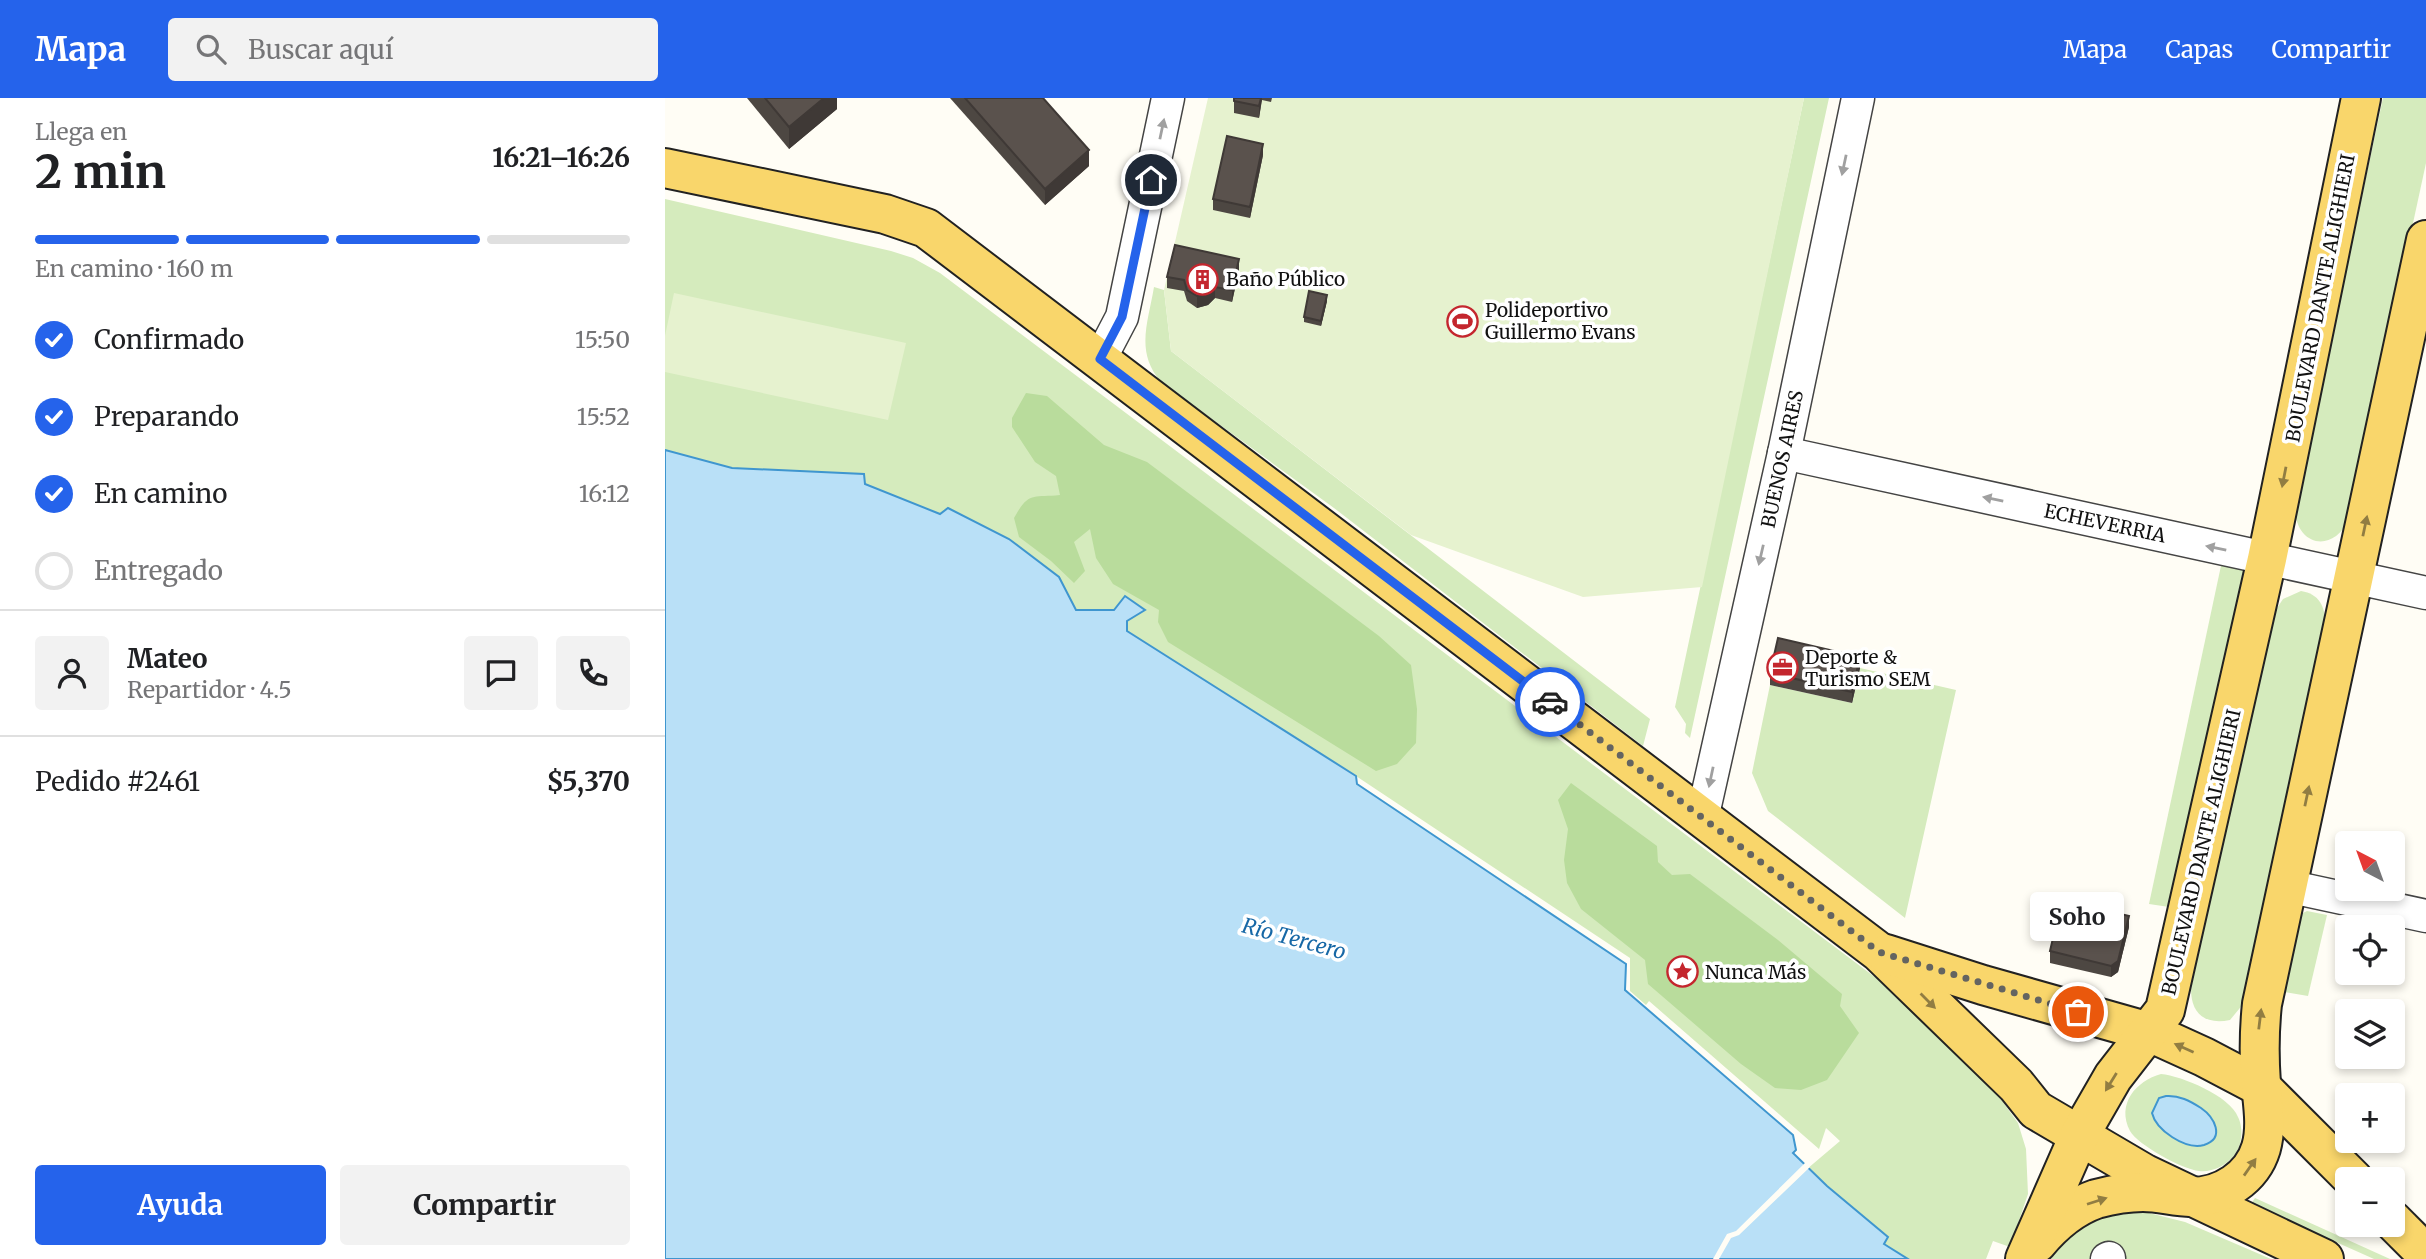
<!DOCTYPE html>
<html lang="es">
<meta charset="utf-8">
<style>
body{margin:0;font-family:Merriweather,serif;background:#f2f2f2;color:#202124;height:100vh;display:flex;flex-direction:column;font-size:26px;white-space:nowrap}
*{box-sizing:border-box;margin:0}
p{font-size:23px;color:#757577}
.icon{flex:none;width:38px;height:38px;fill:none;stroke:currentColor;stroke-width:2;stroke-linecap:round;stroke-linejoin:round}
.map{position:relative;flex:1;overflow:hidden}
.details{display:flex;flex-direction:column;background:#fff;width:665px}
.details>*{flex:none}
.needle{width:46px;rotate:319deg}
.controls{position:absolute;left:1670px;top:733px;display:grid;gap:14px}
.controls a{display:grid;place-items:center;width:70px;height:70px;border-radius:7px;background:#fff;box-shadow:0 4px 10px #0003;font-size:35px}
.pin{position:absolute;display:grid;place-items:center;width:60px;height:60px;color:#fff;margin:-30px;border:4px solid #fff;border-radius:50%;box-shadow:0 2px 7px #0007}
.courier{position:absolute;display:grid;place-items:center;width:70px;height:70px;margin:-35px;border:5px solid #2563eb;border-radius:50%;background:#fff;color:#222;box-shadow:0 2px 9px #0007}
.bubble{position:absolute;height:49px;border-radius:7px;background:#fff;box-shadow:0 4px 10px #0003;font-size:23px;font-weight:700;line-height:49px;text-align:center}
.overview em{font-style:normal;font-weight:700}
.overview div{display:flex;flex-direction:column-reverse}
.overview{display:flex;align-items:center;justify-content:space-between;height:119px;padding:0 35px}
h1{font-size:46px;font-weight:700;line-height:52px}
.bar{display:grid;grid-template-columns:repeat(4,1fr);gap:10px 7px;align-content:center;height:84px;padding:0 35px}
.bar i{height:9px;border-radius:5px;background:#e0e0e0}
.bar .current{background:#2563eb}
.bar p{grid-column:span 4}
.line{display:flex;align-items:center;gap:18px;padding:0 35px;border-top:2px solid #e0e0e0}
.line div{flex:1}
.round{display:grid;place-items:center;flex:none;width:74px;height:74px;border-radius:7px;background:#f2f2f2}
ol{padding:0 35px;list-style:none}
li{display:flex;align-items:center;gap:21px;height:77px}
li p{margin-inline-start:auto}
li .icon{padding:7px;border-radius:50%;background:#2563eb;color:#fff;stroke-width:4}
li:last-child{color:#757577}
li i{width:38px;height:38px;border:4px solid #e0e0e0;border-radius:50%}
.button{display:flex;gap:14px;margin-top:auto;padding:14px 35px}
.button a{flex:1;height:80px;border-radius:7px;background:#2563eb;color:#fff;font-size:28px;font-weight:700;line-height:80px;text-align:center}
.button a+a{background:#f2f2f2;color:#202124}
header{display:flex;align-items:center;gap:42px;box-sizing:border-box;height:98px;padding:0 35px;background:#2563eb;color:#fff}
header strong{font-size:33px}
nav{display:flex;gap:38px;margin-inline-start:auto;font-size:24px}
.search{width:490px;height:63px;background:#f2f2f2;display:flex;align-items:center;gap:18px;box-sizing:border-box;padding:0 24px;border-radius:7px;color:#757577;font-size:26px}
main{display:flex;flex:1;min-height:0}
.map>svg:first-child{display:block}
.green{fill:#d5ebbd}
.forest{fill:#b9dc9c}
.pitch{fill:#e6f2cf}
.water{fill:#b9e0f7;stroke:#3f96cf;stroke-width:2}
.pier{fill:#fffdf5}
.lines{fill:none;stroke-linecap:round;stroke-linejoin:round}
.minor-casing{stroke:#444;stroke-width:35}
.major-casing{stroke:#222;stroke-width:42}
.minor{stroke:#fff;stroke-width:32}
.major{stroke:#f9d66b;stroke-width:38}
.wall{fill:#4d4742}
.shaded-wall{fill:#3f3936}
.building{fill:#5a524d;stroke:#3f3936;stroke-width:2}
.oneway{fill:#a0a0a0}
.oneway2{fill:#917d42}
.done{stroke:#646461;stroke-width:7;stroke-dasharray:0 12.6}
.route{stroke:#2563eb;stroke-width:9}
.labels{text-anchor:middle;stroke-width:7;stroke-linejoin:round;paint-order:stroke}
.poi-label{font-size:19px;fill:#111;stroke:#fff;text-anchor:start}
.street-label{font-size:19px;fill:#111;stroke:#fff}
.water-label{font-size:21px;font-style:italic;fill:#1768a6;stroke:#fff}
</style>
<header>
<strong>Mapa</strong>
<div class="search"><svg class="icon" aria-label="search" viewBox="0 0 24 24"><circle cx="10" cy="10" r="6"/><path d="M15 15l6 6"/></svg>Buscar aquí</div>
<nav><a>Mapa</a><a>Capas</a><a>Compartir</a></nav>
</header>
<main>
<section class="details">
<div class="overview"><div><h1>2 min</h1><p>Llega en</p></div><em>16:21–16:26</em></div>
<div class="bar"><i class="current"></i><i class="current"></i><i class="current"></i><i></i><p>En camino · 160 m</p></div>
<ol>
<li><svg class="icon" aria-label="check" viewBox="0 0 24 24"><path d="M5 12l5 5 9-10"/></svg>Confirmado<p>15:50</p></li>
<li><svg class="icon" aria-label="check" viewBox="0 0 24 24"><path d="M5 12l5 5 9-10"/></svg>Preparando<p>15:52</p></li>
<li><svg class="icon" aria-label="check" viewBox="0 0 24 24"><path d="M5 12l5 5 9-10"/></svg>En camino<p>16:12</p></li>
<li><i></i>Entregado</li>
</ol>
<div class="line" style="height:126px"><a class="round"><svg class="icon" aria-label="person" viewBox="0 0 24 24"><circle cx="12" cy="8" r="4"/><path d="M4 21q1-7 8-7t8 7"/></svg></a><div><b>Mateo</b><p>Repartidor · 4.5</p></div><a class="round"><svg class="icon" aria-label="chat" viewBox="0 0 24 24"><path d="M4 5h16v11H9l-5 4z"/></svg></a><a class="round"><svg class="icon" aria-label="phone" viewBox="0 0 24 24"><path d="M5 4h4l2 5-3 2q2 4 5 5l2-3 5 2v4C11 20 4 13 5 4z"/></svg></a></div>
<div class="line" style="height:91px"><div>Pedido #2461</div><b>$5,370</b></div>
<div class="button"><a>Ayuda</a><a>Compartir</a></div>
</section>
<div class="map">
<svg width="1761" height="1161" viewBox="0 0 1761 1161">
<rect width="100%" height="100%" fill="#fffdf5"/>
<g class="green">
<path d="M 1139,0 L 1164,0 L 1025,640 L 1020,635 L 1021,626 L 1010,609 Z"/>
<path d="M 1718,0 L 1761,0 L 1761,65 L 1684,421 C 1668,456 1631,448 1630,411 Z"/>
<path d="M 0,101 L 226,153 L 248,160 L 275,175 L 1227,892 L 1335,1000 L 1353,1025 L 1361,1051 L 1363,1096 L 1345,1149 L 1328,1143 L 1321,1161 L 1243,1161 L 1218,1146 L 1223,1139 L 1142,1071 L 1175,1043 L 1161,1030 L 1154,1051 L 984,903 L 981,907 L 965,893 L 965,860 L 691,678 L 462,533 L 461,499 L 450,513 L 410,512 L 394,479 L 275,417 L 200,386 L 199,376 L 67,370 L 0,352 Z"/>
<path d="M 489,189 L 499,192 L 506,253 L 985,621 L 978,648 L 669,410 L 496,284 C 470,254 483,225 489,189 Z"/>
<path d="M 1557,463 L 1575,469 L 1580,476 L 1511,810 L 1484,806 Z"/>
<path d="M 1636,493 C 1656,496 1661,511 1660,530 L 1579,905 L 1565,922 C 1540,927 1526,916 1526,891 L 1605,521 L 1618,501 Z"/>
<path d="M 1195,570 L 1291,592 L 1240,820 L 1103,713 L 1087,675 L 1105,587 L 1187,605 Z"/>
<path d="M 1642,813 L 1662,817 L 1643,898 L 1619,894 L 1636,816 Z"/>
<path d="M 1496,976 C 1517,978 1565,998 1573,1019 C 1576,1025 1577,1033 1576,1040 C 1575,1053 1566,1063 1555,1069 C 1548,1072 1541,1074 1534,1073 C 1517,1071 1473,1047 1465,1033 C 1451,1006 1471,983 1496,976 Z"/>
<path d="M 1590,1100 L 1725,1161 L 1709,1161 L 1586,1106 Z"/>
<path d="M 1480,1114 L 1520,1124 L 1606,1161 L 1384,1161 C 1404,1123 1440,1117 1480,1114 Z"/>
</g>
<g class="forest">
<path d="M 361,295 L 382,298 L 439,347 L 482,364 L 714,538 L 746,567 L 752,611 L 751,645 L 732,666 L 711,673 L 503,544 L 493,524 L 494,512 L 448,486 L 431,460 L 425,431 L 409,444 L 420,473 L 409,485 L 386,463 L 354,439 L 349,420 C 364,393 367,400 395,397 L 391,378 L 370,364 L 347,329 L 347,320 Z"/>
<path d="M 906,685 L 992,748 L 993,764 L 1007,777 L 1025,776 L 1113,842 L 1177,896 L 1175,908 L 1194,935 L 1162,982 L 1136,992 L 1110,990 L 1076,966 L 983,886 L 980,862 L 916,811 L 902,785 L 899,762 L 903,731 L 893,702 Z"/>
</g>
<g class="pitch">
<path d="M 543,0 L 1139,0 L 1037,489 L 918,499 L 746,437 L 506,253 L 499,192 Z"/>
<path d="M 9,195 L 241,245 L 223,322 L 0,274 L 0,238 Z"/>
</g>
<g class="water">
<path d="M 0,352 L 67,370 L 199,376 L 200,386 L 275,416 L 283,410 L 344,441 L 394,479 L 411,512 L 449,512 L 460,498 L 480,512 L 462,523 L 462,533 L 691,678 L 692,686 L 961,866 L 960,892 L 1128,1037 L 1131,1052 L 1128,1055 L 1162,1088 L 1223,1139 L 1219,1146 L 1243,1161 L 0,1161 Z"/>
<path d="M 1501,998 C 1514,997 1525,1003 1536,1010 C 1549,1019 1561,1040 1539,1047 C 1520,1052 1491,1032 1487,1015 L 1494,1000 Z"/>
</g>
<path class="pier" d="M 1141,1064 L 1145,1069 L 1074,1137 L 1066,1140 L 1054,1161 L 1048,1161 L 1062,1136 L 1071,1133 Z"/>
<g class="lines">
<defs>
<g id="minor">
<path d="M 435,261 L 457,219 L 503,0"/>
<path d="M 1119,355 L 1761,495"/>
<path d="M 1037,721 L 1119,355 L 1193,0"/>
<path d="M 1622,788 L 1761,818"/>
<path d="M 1442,1161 L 1444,1160"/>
</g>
<g id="major">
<path d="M 0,70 L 220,116 L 261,130 L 1214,854 L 1351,987 L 1371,1012 L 1480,1076 L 1659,1161"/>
<path d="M 1221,856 L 1318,887 L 1484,934 L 1539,959 L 1596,989 L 1689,1082"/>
<path d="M 1727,1122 L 1761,1156"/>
<path d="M 1372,1145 C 1387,1127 1408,1109 1431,1101 C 1446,1097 1463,1094 1478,1094 C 1495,1094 1510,1099 1526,1099 C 1557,1099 1587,1080 1596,1050 C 1602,1029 1598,1007 1596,986 C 1594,959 1594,934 1597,906 L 1761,142"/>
<path d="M 1360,1161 L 1414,1038 L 1448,979 L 1500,912 L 1602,461 L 1696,0"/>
</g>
</defs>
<use href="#minor" class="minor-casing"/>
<use href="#major" class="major-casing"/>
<use href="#minor" class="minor"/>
<use href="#major" class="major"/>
</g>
<g class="wall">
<path d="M 82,0 L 172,0 L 172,11 L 124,51 Z"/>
<path d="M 285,0 L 378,0 L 424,68 L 380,107 Z"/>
<path d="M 569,0 L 607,0 L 606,4 L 597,2 L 594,20 L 569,15 Z"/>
<path d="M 598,57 L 585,120 L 548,112 L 548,101 Z"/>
<path d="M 574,172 L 567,204 L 550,200 L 543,207 L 532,210 L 522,203 L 519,193 L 502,190 L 502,179 Z"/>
<path d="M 662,203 L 656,228 L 639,224 L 639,219 Z"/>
<path d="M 1195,570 L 1187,605 L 1105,587 L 1105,575 Z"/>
<path d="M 1464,829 L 1453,874 L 1446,879 L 1385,865 L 1385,853 Z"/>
</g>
<g class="shaded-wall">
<path d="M 159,0 L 172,0 L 172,11 L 124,51 L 124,29 Z"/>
<path d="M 596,0 L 597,0 L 594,20 L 594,8 Z"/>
<path d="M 598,46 L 598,57 L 585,120 L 585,109 Z"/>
<path d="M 424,52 L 424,68 L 380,107 L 380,91 Z"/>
<path d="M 574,161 L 574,172 L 567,204 L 567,192 Z"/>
<path d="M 550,189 L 550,200 L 543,207 L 532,210 L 532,198 Z"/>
<path d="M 662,197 L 662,203 L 656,228 L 656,223 Z"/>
<path d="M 1195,559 L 1195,570 L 1187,605 L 1187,594 Z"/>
<path d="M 1464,818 L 1464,829 L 1453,874 L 1446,879 L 1446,868 Z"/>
</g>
<g class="building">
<path d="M 100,0 L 159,0 L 124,29 Z"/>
<path d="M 300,0 L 378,0 L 424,52 L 380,91 Z"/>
<path d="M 569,0 L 596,0 L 594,8 L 569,3 Z"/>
<path d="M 562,38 L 598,46 L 585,109 L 548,101 Z"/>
<path d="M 510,147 L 574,161 L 567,192 L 550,189 L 543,196 L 532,198 L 522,192 L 519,182 L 502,179 Z"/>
<path d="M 644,193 L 662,197 L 656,223 L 639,219 Z"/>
<path d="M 1113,540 L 1195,559 L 1187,594 L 1105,575 Z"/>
<path d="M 1397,802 L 1464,818 L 1453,863 L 1446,868 L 1385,853 Z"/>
</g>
<defs><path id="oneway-solid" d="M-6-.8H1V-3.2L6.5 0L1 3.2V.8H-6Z" transform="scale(1.75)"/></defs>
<g class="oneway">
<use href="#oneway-solid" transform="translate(497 31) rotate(-78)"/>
<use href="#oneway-solid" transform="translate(1179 67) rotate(102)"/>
<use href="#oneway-solid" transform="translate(1328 401) rotate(-168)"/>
<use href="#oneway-solid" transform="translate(1551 450) rotate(-168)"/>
<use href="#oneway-solid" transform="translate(1096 457) rotate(103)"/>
<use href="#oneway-solid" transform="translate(1046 679) rotate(102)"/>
</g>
<g class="oneway2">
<use href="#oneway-solid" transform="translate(1619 379) rotate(101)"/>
<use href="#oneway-solid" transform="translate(1700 428) rotate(-78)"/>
<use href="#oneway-solid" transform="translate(1642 698) rotate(-78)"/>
<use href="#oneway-solid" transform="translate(1263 903) rotate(45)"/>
<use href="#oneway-solid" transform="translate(1595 921) rotate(-83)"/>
<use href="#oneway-solid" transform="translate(1519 950) rotate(-156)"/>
<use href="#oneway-solid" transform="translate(1446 984) rotate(122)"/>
<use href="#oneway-solid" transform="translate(1585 1069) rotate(-55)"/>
<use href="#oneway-solid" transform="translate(1432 1103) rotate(-18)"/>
</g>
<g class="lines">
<path class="done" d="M 885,604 L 1214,854 L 1413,914"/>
<path class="route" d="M 486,82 L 457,219 L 435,261 L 885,604"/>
</g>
<defs>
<symbol id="building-ring" viewBox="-11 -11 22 22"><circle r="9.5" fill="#fff" stroke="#c4262e" stroke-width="1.5"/><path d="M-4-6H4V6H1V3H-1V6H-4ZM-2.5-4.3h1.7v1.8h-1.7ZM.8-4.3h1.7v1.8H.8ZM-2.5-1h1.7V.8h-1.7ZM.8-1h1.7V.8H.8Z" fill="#c4262e"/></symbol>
<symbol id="stadium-ring" viewBox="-11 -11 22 22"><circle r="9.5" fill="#fff" stroke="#c4262e" stroke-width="1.5"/><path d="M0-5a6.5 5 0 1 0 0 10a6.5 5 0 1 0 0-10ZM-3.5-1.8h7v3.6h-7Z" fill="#c4262e"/></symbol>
<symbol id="office-ring" viewBox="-11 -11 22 22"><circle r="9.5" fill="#fff" stroke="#c4262e" stroke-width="1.5"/><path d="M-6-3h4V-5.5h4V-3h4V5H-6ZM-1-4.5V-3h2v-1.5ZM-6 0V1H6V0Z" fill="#c4262e"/></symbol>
<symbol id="sight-ring" viewBox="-11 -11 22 22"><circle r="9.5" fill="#fff" stroke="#c4262e" stroke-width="1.5"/><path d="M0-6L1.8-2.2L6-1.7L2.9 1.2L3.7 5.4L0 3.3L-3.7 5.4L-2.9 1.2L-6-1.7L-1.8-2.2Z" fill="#c4262e"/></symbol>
</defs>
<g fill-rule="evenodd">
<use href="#building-ring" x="520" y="164" width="35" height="35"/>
<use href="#stadium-ring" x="780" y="206" width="35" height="35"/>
<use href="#office-ring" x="1100" y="552" width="35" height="35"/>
<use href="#sight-ring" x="1000" y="856" width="35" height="35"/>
</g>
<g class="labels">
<g class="poi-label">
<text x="561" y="188">Baño Público</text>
<text x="820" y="219">Polideportivo<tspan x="820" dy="22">Guillermo Evans</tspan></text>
<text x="1140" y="566">Deporte &amp;<tspan x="1140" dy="22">Turismo SEM</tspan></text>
<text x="1040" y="881">Nunca Más</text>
</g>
<g class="street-label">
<text transform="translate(1655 200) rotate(-79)" y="7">BOULEVARD DANTE ALIGHIERI</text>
<text transform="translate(1117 361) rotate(-78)" y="7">BUENOS AIRES</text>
<text transform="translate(1440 425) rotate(12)" y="7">ECHEVERRIA</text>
<text transform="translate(1536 754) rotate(-77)" y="7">BOULEVARD DANTE ALIGHIERI</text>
</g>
<g class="water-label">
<text transform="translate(629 841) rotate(15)" y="7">Río Tercero</text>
</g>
</g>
</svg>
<div class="controls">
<a><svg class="needle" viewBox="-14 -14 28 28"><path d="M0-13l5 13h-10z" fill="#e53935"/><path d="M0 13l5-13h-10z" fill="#757577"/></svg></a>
<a><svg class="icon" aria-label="locate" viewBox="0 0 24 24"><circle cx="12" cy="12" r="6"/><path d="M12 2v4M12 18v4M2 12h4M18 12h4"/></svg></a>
<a><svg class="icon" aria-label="layers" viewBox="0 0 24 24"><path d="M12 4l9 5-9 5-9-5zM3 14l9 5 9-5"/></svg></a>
<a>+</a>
<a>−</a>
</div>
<div class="pin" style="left:1413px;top:914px;background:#ea580c"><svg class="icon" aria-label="bag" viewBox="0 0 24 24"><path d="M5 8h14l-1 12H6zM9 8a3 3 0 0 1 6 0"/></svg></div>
<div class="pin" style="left:486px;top:82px;background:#1f2937"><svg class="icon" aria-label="home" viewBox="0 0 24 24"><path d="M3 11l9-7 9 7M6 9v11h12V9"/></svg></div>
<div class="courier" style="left:885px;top:604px"><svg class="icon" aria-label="car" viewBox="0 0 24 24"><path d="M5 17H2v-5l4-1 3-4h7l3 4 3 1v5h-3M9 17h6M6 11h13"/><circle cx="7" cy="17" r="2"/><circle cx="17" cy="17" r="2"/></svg></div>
<div class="bubble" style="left:1365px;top:794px;width:94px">Soho</div>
</div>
</main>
